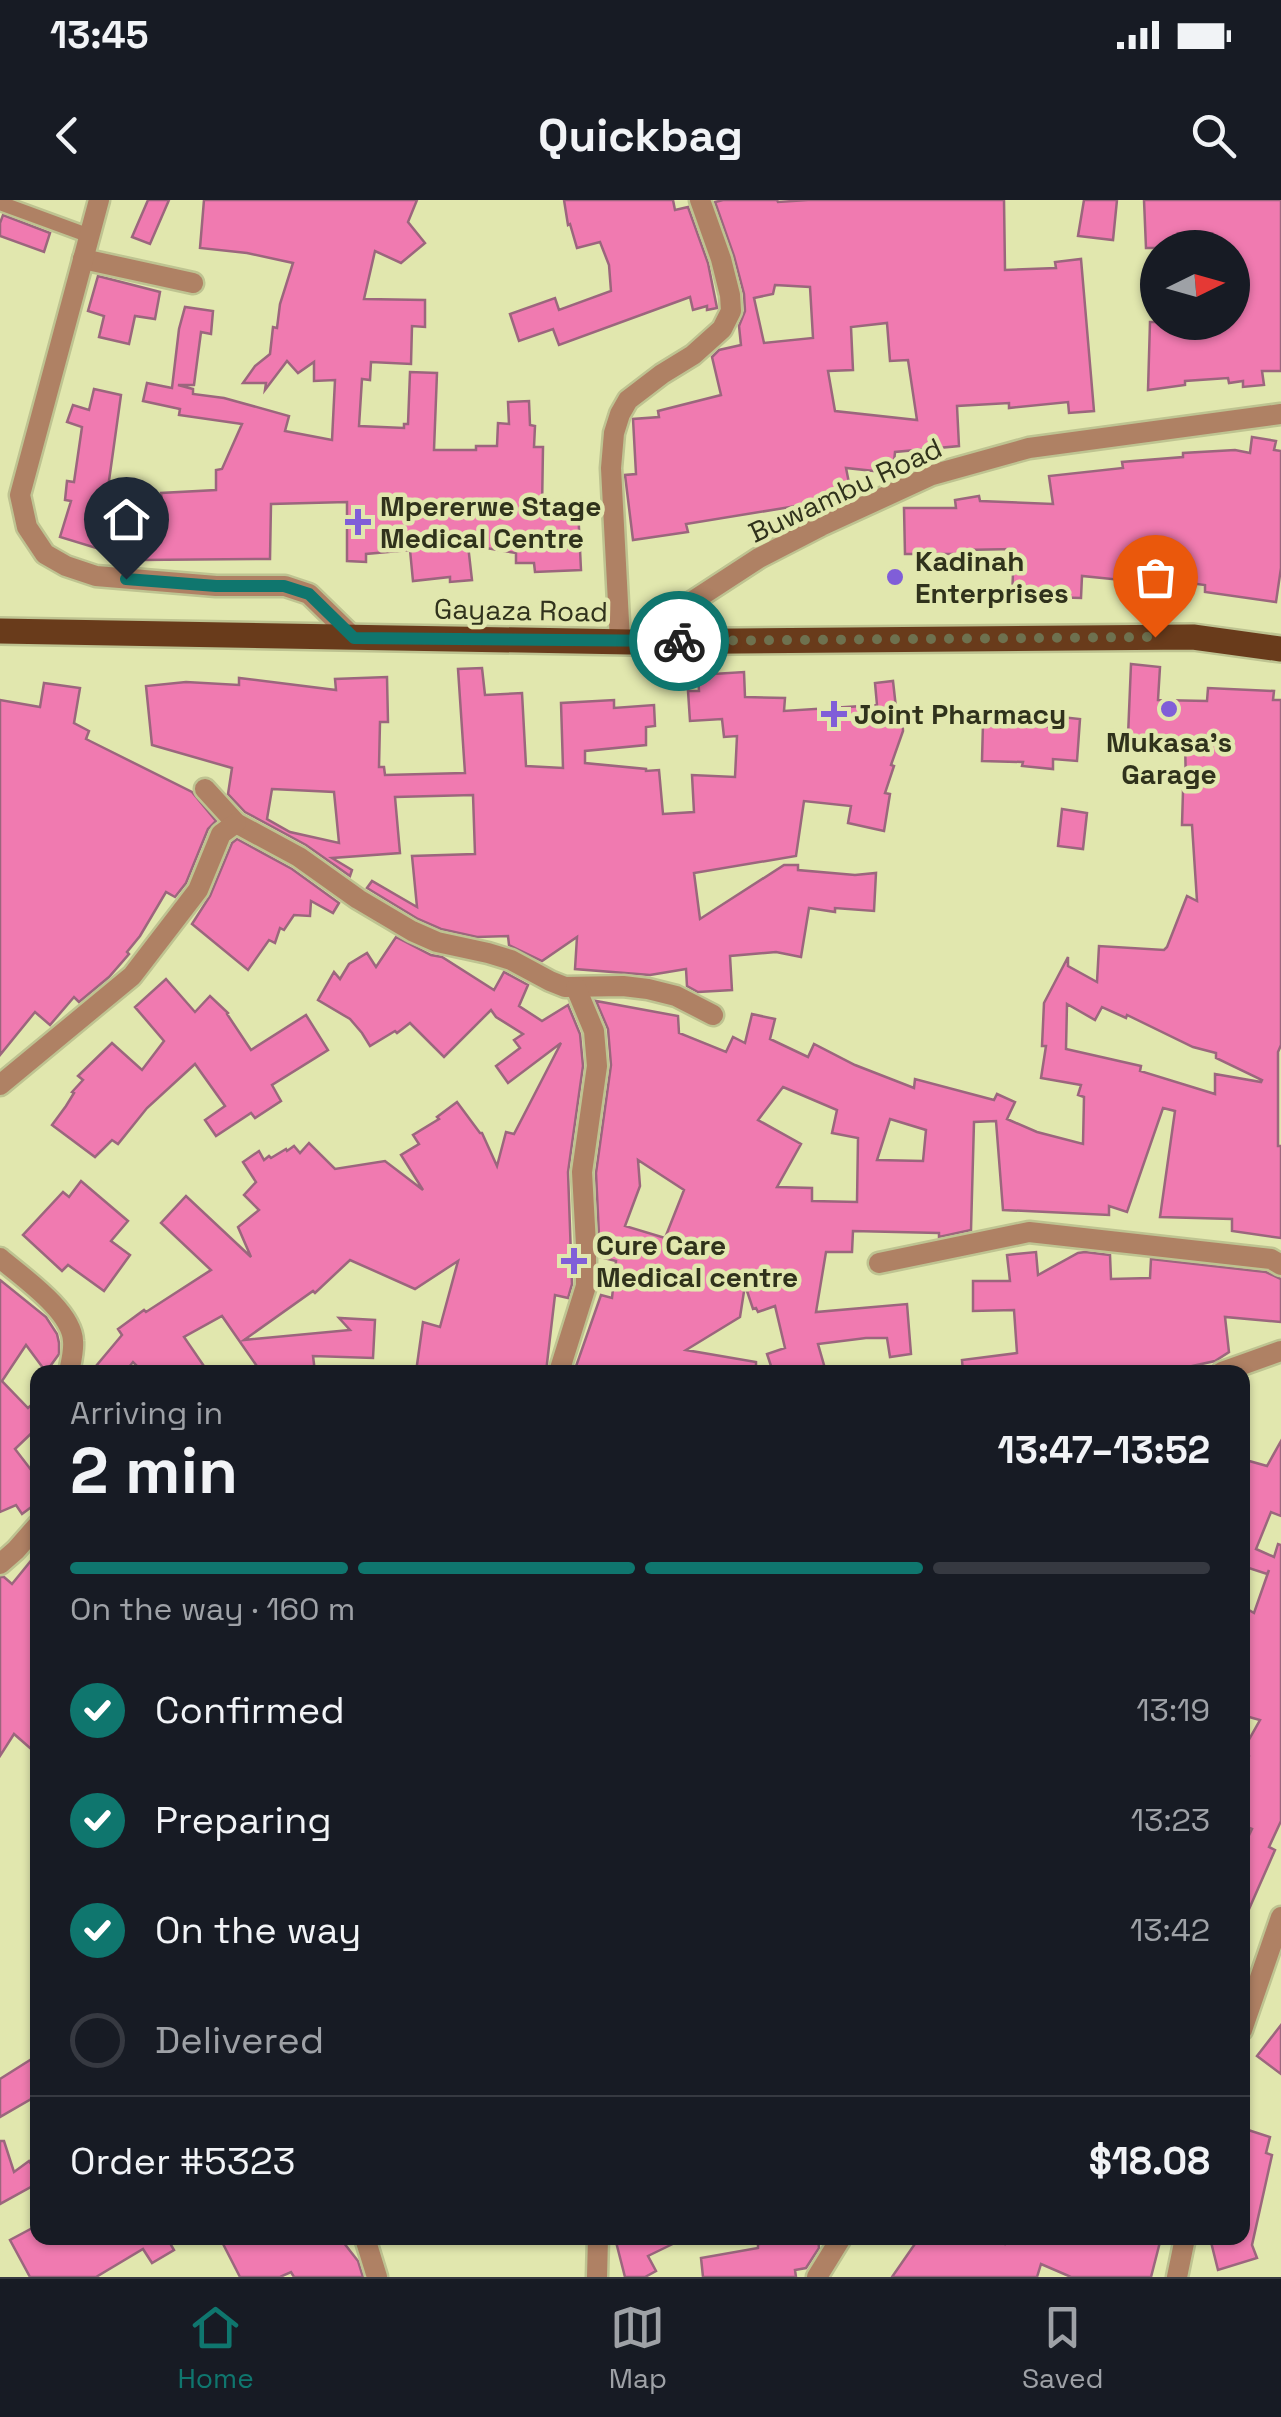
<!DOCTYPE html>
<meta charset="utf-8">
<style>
body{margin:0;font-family:"Space Grotesk",sans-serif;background:#20242c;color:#f1f3f6;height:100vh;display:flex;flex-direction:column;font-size:38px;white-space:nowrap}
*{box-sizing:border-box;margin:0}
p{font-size:32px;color:#9ea1a6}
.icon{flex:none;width:55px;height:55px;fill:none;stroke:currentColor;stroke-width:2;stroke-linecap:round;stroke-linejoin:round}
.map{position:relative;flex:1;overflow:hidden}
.details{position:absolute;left:30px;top:1165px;width:1220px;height:880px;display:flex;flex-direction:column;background:#171b24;border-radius:20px;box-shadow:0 2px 8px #0004}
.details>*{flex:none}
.needle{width:65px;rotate:85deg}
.buttons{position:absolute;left:1140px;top:30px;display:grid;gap:20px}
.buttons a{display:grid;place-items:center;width:110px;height:110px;border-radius:50%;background:#171b24;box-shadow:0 2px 8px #0004;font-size:50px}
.pin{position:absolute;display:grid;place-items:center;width:85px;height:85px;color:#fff;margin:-102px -42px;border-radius:50% 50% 50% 0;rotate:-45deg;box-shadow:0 0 10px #0007}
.pin .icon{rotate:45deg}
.courier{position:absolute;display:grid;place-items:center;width:100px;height:100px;margin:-50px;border:8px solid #0f766e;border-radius:50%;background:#fff;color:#222;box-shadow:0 2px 12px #0007}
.overview em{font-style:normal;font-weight:800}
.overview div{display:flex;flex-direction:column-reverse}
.overview{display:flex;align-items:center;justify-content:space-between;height:170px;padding:0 40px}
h1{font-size:65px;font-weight:800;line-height:75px}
.bar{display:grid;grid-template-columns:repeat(4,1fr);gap:15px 10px;align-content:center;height:120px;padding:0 40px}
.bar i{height:12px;border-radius:8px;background:#363941}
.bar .current{background:#0f766e}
.bar p{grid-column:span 4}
.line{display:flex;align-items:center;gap:25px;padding:0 40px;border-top:2px solid #363941}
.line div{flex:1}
ol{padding:0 40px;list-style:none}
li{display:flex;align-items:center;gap:30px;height:110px}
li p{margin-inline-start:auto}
li .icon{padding:10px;border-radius:50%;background:#0f766e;color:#fff;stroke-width:4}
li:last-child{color:#9ea1a6}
li i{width:55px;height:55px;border:5px solid #363941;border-radius:50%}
.status{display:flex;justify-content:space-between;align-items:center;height:70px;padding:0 50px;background:#171b24;direction:ltr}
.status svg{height:28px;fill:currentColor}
header{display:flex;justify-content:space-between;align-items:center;height:130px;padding:0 40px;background:#171b24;font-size:45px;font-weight:800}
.menu{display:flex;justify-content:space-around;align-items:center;height:140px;border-top:2px solid #363941;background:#171b24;font-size:28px;color:#9ea1a6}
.menu a{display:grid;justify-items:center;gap:5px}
.menu .current{color:#0f766e}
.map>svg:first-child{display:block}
.building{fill:#f07ab0;stroke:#9b667d;stroke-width:2.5;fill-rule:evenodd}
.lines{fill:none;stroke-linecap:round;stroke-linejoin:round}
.service-casing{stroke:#bec391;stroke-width:19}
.minor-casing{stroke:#bec391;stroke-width:25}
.tertiary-casing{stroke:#bec391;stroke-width:25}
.primary-casing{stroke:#bec391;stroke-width:30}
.service{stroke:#af8164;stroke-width:14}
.minor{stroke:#af8164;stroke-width:20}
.tertiary{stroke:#af8164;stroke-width:20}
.primary{stroke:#693b1b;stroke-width:25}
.done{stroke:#6e714f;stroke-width:10;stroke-dasharray:0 18}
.route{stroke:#0f766e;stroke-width:12}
.poi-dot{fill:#805ed8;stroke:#e1e7ae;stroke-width:4}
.labels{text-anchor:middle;stroke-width:9;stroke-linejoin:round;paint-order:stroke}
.street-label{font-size:28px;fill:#30321c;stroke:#e1e7ae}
.poi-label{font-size:28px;font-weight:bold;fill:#30321c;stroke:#e1e7ae;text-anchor:start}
</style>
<div class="status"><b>13:45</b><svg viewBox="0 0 49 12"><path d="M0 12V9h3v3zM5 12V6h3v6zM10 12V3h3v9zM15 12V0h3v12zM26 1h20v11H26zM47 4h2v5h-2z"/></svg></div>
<header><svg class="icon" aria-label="back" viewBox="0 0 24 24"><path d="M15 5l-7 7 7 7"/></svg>Quickbag<svg class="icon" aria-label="search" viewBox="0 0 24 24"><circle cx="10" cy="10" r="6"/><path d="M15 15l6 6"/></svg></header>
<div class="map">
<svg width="1281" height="2077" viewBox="0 0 1281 2077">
<rect width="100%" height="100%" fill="#e1e7ae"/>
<g class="building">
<path d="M 148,0 L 169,0 L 150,44 L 132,37 Z"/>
<path d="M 204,0 L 417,0 L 408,22 L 425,43 L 401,63 L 375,51 L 364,99 L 425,100 L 425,127 L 412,126 L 411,164 L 371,162 L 370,180 L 362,179 L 359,226 L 404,228 L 404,224 L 408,224 L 410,172 L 437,173 L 434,250 L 476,250 L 476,246 L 497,246 L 498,223 L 509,224 L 508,202 L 529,201 L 530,225 L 535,226 L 534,247 L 543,247 L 542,310 L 578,308 L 581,370 L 535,372 L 534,363 L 516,363 L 516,353 L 468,345 L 472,380 L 450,382 L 450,377 L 413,381 L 410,350 L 366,354 L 366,362 L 347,361 L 347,302 L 271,304 L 270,359 L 138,360 L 137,298 L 162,301 L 161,293 L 216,290 L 216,270 L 222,269 L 242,224 L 179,215 L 180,209 L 143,201 L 147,183 L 172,188 L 179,129 L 185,107 L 213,111 L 211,134 L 201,132 L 194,185 L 178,185 L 193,189 L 193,194 L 224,198 L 289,216 L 285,231 L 332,240 L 335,180 L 314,181 L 314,162 L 298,173 L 287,161 L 265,190 L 266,183 L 243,183 L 255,166 L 270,154 L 273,127 L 277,128 L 280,104 L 293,63 L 247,53 L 200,48 Z"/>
<path d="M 564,0 L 673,0 L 675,10 L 688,7 L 708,63 L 717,108 L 707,110 L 707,106 L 693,110 L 690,97 L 559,145 L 553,129 L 519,141 L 510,114 L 555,98 L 559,110 L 611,91 L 609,65 L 600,42 L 577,48 L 570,24 L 568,25 Z"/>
<path d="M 723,0 L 777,0 L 778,2 L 808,0 L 1004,0 L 1005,70 L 1056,68 L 1055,62 L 1081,59 L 1094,211 L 1069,213 L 1068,202 L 1009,208 L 1009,203 L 957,206 L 959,246 L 895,252 L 893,273 L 846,268 L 851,293 L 820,298 L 821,302 L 686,324 L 688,332 L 633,340 L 625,275 L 636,274 L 633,219 L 659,217 L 658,211 L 721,195 L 712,157 L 719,150 L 741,145 L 739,126 L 745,111 L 744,94 L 734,56 L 715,2 ZM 775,85 L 810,87 L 813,138 L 764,143 L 754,98 L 773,94 ZM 887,123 L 890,161 L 908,160 L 917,220 L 835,211 L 828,171 L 853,170 L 851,127 Z"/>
<path d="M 1084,0 L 1117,0 L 1113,40 L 1078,36 Z"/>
<path d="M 1144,0 L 1281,0 L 1281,171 L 1262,171 L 1264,185 L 1243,187 L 1243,181 L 1229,183 L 1228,178 L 1185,181 L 1185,185 L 1148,190 L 1150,122 L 1232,122 L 1232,48 L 1146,48 Z"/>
<path d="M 3,15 L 50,33 L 44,52 L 0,36 L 0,23 Z"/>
<path d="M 98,76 L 160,92 L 155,119 L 135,116 L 129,144 L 99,137 L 104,116 L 88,111 Z"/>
<path d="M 94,189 L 121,195 L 108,288 L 118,289 L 117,297 L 123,297 L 106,351 L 60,337 L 71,301 L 65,300 L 67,281 L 74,282 L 82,227 L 67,222 L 73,205 L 89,210 Z"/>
<path d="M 1252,237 L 1276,241 L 1274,250 L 1281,251 L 1281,368 L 1276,402 L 1205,392 L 1205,385 L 1122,374 L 1121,380 L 1082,376 L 1081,398 L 1047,397 L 1047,400 L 1012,398 L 1014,349 L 963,350 L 964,354 L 905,354 L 904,308 L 956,308 L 955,300 L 979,296 L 980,301 L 1053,304 L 1049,276 L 1123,268 L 1122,262 L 1183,257 L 1183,253 L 1235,250 L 1250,253 Z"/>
<path d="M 1131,464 L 1160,467 L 1158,500 L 1207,501 L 1208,488 L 1274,491 L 1273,500 L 1281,500 L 1281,845 L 1278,852 L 1278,946 L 1281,946 L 1281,1038 L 1232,1031 L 1232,1019 L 1160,1017 L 1175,911 L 1163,908 L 1127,1012 L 1109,1006 L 1109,1015 L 1003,1010 L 996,921 L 974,922 L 971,1030 L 939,1037 L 939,1033 L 853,1031 L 852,1052 L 826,1052 L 816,1112 L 907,1104 L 911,1154 L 890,1157 L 887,1138 L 866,1138 L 818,1144 L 826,1172 L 773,1172 L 767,1154 L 785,1148 L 775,1106 L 758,1112 L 756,1108 L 753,1109 L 745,1085 L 740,1117 L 686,1150 L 756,1162 L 756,1172 L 574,1172 L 601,1095 L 612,1098 L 616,1061 L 600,1057 L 596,973 L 611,865 L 608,829 L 596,801 L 678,816 L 679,833 L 726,852 L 733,837 L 745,843 L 752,814 L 775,819 L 770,839 L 808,857 L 814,844 L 855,865 L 914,888 L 915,879 L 994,900 L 997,894 L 1015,902 L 1007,919 L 1037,932 L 1083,944 L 1084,897 L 1078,895 L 1081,885 L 1041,878 L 1046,846 L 1042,846 L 1044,803 L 1068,757 L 1068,766 L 1097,782 L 1099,746 L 1164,750 L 1167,747 L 1187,696 L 1197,701 L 1192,625 L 1182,625 L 1183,591 L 1186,591 L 1185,538 L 1128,536 ZM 1067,804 L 1095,820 L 1102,807 L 1126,818 L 1127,815 L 1193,847 L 1216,853 L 1216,858 L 1262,880 L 1261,882 L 1215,874 L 1215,894 L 1140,871 L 1141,866 L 1066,849 ZM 783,887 L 837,910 L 832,933 L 858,938 L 857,1002 L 812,1001 L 812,988 L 777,987 L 801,944 L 758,920 ZM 890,919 L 926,930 L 923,961 L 877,960 ZM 638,960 L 684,990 L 665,1038 L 625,1026 L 640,986 Z"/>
<path d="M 482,468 L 485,495 L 522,493 L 526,566 L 563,568 L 561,503 L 614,500 L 614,508 L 654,505 L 655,526 L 646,527 L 646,545 L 585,551 L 585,563 L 646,569 L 646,571 L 659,570 L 663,614 L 694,612 L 692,575 L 735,577 L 737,536 L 724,537 L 722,519 L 690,521 L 688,491 L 699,491 L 698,475 L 744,472 L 745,497 L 785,498 L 784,511 L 877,505 L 875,483 L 893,481 L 896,508 L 902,508 L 903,531 L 891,565 L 894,566 L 885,593 L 890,594 L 884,631 L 848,623 L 851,606 L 804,601 L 796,656 L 694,673 L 700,719 L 784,665 L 798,665 L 798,670 L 855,675 L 876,673 L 874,711 L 835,708 L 835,712 L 809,708 L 801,757 L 776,752 L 730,756 L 732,790 L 698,792 L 687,786 L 686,769 L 650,775 L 575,769 L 577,737 L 542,761 L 509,745 L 508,736 L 477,737 L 441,729 L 418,719 L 367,688 L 372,681 L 417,707 L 412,656 L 475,654 L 473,595 L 395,597 L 400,653 L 332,658 L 352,670 L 350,676 L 306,645 L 245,612 L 228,594 L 232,568 L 152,545 L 146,486 L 186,482 L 239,485 L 239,478 L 336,490 L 335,479 L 387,477 L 388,522 L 380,522 L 379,567 L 384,567 L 385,575 L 465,573 L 458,469 ZM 272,589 L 334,592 L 339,643 L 290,632 L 267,619 Z"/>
<path d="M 44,483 L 80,488 L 74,523 L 89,531 L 86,539 L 192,592 L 216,621 L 208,629 L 186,683 L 175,697 L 166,692 L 140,736 L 127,752 L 129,754 L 109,777 L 79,802 L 74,797 L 50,825 L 35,812 L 0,855 L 0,500 L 40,507 Z"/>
<path d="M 1061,517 L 1080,519 L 1077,561 L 1053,559 L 1053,569 L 1022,566 L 1023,562 L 982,561 L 983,523 L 1060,527 Z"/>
<path d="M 1062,609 L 1087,613 L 1083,649 L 1058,646 Z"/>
<path d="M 237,639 L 292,669 L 339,703 L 333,713 L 311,701 L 310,716 L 294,715 L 284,730 L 280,728 L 275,743 L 269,740 L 248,770 L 192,724 L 210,696 L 232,643 Z"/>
<path d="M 396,737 L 431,755 L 442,757 L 494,790 L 504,772 L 528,785 L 519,806 L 542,821 L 568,805 L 580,834 L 583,866 L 568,972 L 572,1084 L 568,1098 L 555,1095 L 546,1172 L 416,1172 L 423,1122 L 440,1127 L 458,1061 L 415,1089 L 350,1060 L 315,1093 L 313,1091 L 244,1140 L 350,1130 L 339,1118 L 375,1120 L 373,1158 L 313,1156 L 315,1172 L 261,1172 L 222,1116 L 184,1137 L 208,1172 L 143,1172 L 133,1162 L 125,1172 L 91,1172 L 122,1135 L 118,1129 L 144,1110 L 146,1112 L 211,1070 L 161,1023 L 186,996 L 251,1057 L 238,1027 L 259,1010 L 244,995 L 256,982 L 243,962 L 259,951 L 264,960 L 269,956 L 271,958 L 286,949 L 287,951 L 294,946 L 300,953 L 309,943 L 335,969 L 385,961 L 423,990 L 401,955 L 419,944 L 413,935 L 439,919 L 437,917 L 457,902 L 480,933 L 482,933 L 497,966 L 506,932 L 514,934 L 561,843 L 508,883 L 496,866 L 520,848 L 514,840 L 523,834 L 496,817 L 491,810 L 444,857 L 410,823 L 397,833 L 395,831 L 370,846 L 362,833 L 350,819 L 318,800 L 334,772 L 340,779 L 349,764 L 367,753 L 376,767 Z"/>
<path d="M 166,779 L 195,812 L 210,796 L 228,813 L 227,814 L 251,850 L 306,815 L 328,850 L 272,885 L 281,901 L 255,918 L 251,913 L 216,936 L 205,920 L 225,906 L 195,864 L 147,908 L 118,944 L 112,940 L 95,957 L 52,925 L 66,906 L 74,893 L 72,892 L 83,880 L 78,876 L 112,843 L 142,870 L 164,841 L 135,807 Z"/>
<path d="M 81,981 L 128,1021 L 111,1041 L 130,1055 L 104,1091 L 68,1065 L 62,1071 L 23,1035 L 63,992 L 69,997 Z"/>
<path d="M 1036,1052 L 1038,1075 L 1078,1053 L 1085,1052 L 1110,1055 L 1111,1079 L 1150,1078 L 1151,1059 L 1266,1072 L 1281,1079 L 1281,1122 L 1225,1117 L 1229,1152 L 1215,1161 L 1188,1167 L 1189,1170 L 1155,1172 L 963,1172 L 962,1160 L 1017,1153 L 1014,1110 L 973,1111 L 973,1081 L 1010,1081 L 1007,1055 Z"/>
<path d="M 0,1080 L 46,1117 L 57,1134 L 59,1143 L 59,1154 L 46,1172 L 26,1145 L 2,1181 L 28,1208 L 38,1199 L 38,1227 L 15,1249 L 38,1279 L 38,1302 L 22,1314 L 16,1305 L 0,1312 Z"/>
<path d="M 1281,1241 L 1281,1316 L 1271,1312 L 1256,1349 L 1274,1357 L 1278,1344 L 1281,1345 L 1281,1621 L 1269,1647 L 1275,1650 L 1242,1725 L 1242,1650 L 1252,1629 L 1242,1625 L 1242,1582 L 1249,1556 L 1242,1552 L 1260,1520 L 1242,1515 L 1242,1406 L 1254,1413 L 1269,1370 L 1267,1374 L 1249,1368 L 1242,1381 L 1242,1259 L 1267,1266 Z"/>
<path d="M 38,1352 L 38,1555 L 14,1534 L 0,1556 L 0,1377 L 4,1377 L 12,1384 Z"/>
<path d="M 1281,1825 L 1281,1874 L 1257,1856 Z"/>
<path d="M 38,1855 L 38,1895 L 0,1917 L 0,1879 Z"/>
<path d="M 1242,1928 L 1270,1937 L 1266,1953 L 1272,1955 L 1252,2045 L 1257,2058 L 1218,2070 L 1211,2042 L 1221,2038 L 1242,2038 Z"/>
<path d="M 0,1941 L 4,1941 L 14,1972 L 29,1961 L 38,1974 L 38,1983 L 0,2004 Z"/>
<path d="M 38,2025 L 38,2038 L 167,2038 L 174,2050 L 152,2063 L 143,2049 L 96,2077 L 30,2077 L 10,2040 Z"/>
<path d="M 220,2038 L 340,2038 L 358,2061 L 363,2077 L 294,2077 L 291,2072 L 280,2077 L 240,2077 Z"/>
<path d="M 615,2038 L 685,2038 L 648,2056 L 656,2071 L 645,2077 L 625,2077 Z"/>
<path d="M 818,2038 L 819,2048 L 806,2068 L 795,2070 L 796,2077 L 703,2077 L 701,2058 L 758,2048 L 758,2044 Z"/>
<path d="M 919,2038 L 978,2038 L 1005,2044 L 1008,2038 L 1161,2038 L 1151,2077 L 1071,2077 L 1041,2064 L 1037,2077 L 892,2077 Z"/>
</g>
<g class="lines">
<defs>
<path id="service" d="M 0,3 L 90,36"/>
<g id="minor">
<path d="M 83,59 L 193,83"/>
<path d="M 620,441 L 611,268 L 614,233 L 620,214 L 628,200 L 662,174 L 693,155 L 722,129 L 731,111 L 730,95 L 721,59 L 700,0"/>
<path d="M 205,589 L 236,623 L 299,657 L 358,699 L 412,731 L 437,742 L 488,753 L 511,760 L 550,781 L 565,787 L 623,786 L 648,789 L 676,796 L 713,815"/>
<path d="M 0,885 L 132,776 L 198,690 L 221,634 L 236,623"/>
<path d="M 0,1058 C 22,1077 72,1111 73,1141 C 74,1151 71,1162 69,1172"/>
<path d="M 879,1063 L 1029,1032 L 1271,1059 L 1281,1065"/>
<path d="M 559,1172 L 586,1086 L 586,1045 L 582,972 L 597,866 L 594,831 L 576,788"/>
<path d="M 1222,1172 L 1281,1151"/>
<path d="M 0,1364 L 16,1350 L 38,1325"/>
<path d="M 1242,1830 L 1281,1717"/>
<path d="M 365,2038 L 377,2077"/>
<path d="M 597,2077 L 598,2038"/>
<path d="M 817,2077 L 841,2038"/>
<path d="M 1177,2077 L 1185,2038"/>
</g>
<g id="tertiary">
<path d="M 99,0 L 20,295 L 27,327 L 45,354 L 66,366 L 96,376 L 216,386 L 285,386 L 309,394 L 354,438"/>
<path d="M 630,442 L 759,358 L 821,326 L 932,275 L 1029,248 L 1281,214"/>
</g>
<path id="primary" d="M 0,431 L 630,442 L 1193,437 L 1281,449"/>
</defs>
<use href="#service" class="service-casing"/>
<use href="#minor" class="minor-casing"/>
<use href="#tertiary" class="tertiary-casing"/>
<use href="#primary" class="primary-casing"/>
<use href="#service" class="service"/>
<use href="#minor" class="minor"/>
<use href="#tertiary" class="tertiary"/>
<use href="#primary" class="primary"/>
</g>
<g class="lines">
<path class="done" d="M 679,441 L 1155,437"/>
<path class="route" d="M 126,379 L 216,386 L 284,386 L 309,394 L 354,438 L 679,441"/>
</g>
<g class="poi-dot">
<path d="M353 307h10v10h10v10h-10v10h-10v-10h-10v-10h10z"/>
<circle cx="895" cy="377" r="10"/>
<circle cx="1169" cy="509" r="10"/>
<path d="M829 499h10v10h10v10h-10v10h-10v-10h-10v-10h10z"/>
<path d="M569 1046h10v10h10v10h-10v10h-10v-10h-10v-10h10z"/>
</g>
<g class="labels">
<g class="street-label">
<text transform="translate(845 290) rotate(-25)" y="10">Buwambu Road</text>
<text transform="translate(521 410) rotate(1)" y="10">Gayaza Road</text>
</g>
<g class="poi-label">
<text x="380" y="316">Mpererwe Stage<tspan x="380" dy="32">Medical Centre</tspan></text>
<text x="915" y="371">Kadinah<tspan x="915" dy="32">Enterprises</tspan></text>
<text x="854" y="524">Joint Pharmacy</text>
<text x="1169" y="552" text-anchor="middle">Mukasa's<tspan x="1169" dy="32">Garage</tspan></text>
<text x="596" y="1055">Cure Care<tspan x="596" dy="32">Medical centre</tspan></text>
</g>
</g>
</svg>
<div class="buttons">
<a><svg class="needle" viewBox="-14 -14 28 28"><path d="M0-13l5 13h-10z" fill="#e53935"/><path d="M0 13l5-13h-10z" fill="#9ea1a6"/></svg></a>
</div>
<div class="pin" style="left:1155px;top:437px;background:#ea580c"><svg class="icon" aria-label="bag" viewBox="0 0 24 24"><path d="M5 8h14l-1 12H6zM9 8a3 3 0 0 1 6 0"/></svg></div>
<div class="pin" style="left:126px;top:379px;background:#1f2937"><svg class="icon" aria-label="home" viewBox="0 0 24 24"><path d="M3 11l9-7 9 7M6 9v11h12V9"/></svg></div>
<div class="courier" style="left:679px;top:441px"><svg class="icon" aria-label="bike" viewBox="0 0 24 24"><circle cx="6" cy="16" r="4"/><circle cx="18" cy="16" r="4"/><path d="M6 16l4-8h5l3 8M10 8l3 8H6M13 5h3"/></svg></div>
<section class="details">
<div class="overview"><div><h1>2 min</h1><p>Arriving in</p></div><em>13:47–13:52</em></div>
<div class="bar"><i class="current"></i><i class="current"></i><i class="current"></i><i></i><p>On the way · 160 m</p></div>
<ol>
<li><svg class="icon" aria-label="check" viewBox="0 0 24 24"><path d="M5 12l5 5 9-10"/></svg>Confirmed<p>13:19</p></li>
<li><svg class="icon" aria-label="check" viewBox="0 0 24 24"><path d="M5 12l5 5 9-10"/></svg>Preparing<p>13:23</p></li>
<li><svg class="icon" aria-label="check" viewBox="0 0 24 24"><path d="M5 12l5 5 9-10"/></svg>On the way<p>13:42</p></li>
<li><i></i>Delivered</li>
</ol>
<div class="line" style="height:130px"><div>Order #5323</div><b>$18.08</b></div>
</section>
</div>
<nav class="menu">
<a class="current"><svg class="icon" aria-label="home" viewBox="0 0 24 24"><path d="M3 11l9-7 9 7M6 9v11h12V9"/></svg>Home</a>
<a><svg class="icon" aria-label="map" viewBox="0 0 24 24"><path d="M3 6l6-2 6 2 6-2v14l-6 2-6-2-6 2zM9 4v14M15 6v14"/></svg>Map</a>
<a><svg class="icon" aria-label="saved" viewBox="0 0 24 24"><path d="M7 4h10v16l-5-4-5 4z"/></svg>Saved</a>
</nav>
